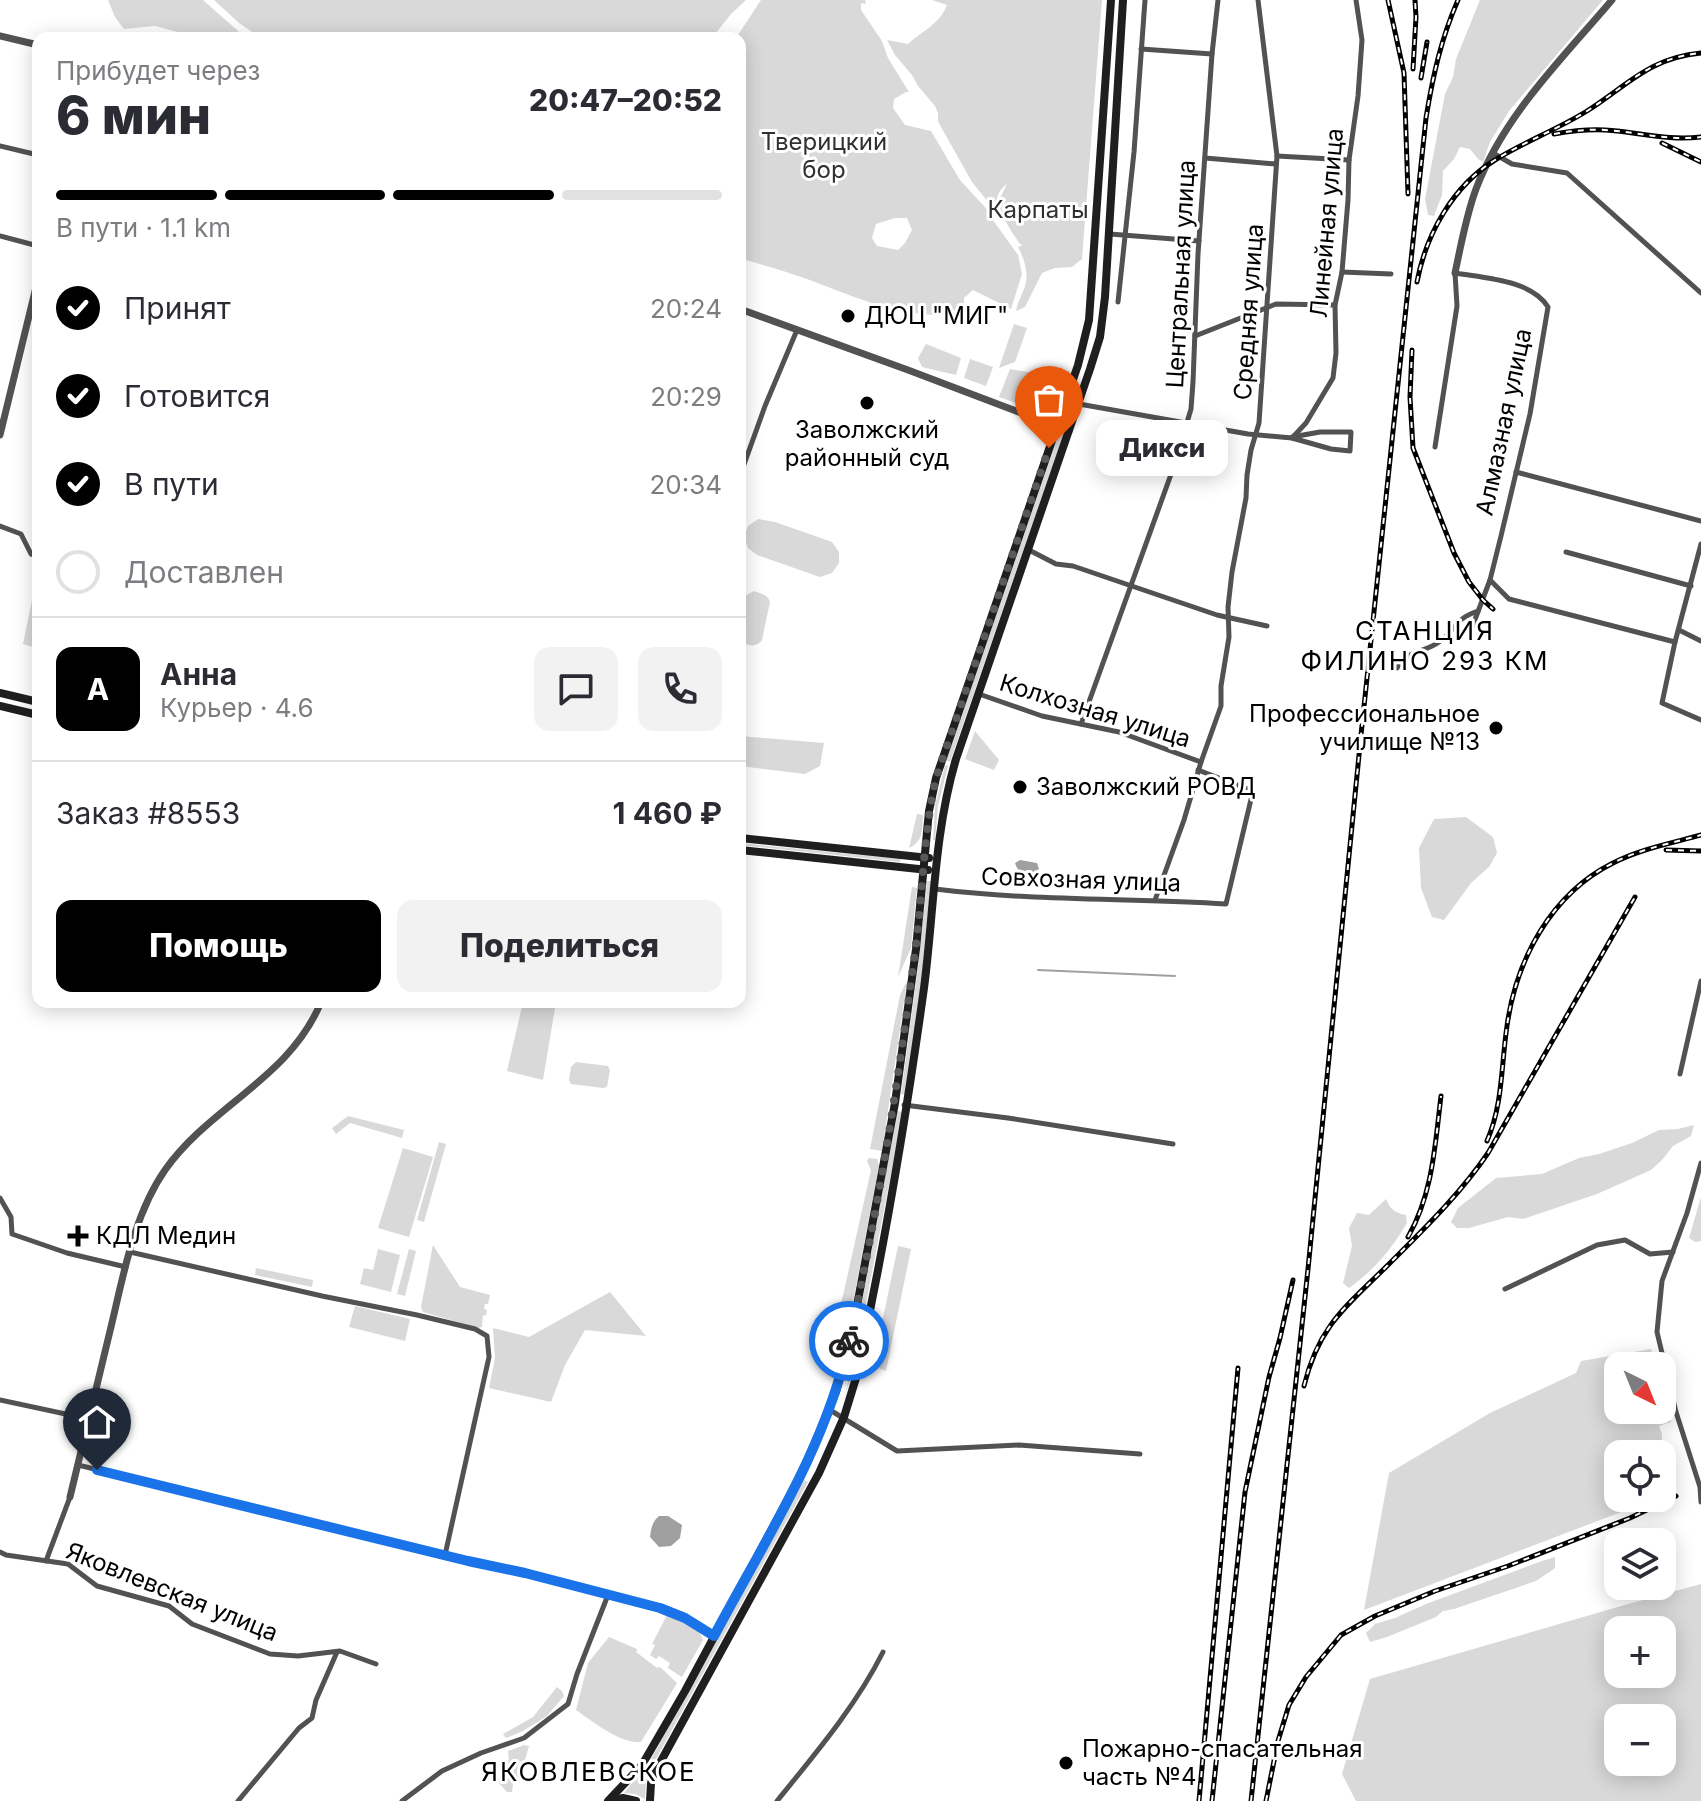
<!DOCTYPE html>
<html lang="ru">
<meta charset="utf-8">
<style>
body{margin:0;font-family:Inter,sans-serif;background:#f2f2f3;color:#2b2b33;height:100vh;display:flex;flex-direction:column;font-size:30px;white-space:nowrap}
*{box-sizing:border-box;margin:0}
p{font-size:26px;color:#7c7c81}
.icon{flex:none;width:44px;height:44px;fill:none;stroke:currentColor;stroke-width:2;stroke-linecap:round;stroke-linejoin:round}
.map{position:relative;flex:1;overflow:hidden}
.side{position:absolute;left:32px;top:32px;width:714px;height:976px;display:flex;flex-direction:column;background:#fff;border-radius:16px;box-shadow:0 4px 20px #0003}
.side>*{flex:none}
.needle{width:52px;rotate:137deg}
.fabs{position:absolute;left:1604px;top:1352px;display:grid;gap:16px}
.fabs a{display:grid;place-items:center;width:72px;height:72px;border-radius:16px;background:#fff;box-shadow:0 4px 20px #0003;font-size:40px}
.pin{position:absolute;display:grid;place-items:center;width:68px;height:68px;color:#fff;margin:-82px -34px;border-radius:50% 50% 50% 0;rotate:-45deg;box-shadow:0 0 8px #0007}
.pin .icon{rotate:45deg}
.courier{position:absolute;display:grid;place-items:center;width:80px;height:80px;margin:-40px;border:6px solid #1a73e8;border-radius:50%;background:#fff;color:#222;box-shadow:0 2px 10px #0007}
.bubble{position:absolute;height:56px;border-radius:16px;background:#fff;box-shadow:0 4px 20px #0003;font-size:26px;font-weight:800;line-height:56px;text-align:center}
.head em{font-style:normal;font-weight:800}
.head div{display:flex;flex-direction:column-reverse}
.head{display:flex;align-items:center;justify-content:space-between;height:136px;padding:0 24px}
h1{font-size:52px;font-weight:800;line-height:60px}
.bar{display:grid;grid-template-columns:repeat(4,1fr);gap:12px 8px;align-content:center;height:96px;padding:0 24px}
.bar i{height:10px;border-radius:6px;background:#e1e1e2}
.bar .selected{background:#000}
.bar p{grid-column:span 4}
.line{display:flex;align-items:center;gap:20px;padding:0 24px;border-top:2px solid #e1e1e2}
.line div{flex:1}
.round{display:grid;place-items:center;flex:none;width:84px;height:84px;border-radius:16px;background:#f2f2f3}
ol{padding:0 24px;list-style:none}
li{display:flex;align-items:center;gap:24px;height:88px}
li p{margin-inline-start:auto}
li .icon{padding:8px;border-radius:50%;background:#000;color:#fff;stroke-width:4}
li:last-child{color:#7c7c81}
li i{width:44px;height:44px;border:4px solid #e1e1e2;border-radius:50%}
.button{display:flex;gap:16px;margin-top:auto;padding:16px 24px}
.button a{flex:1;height:92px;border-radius:16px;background:#000;color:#fff;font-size:32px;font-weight:800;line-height:92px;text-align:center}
.button a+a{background:#f2f2f3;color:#2b2b33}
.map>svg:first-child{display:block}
.green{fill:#d9d9d9;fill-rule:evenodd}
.water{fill:#a0a0a0}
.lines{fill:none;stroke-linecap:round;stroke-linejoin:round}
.stream{stroke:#a0a0a0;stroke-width:2}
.minor{stroke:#525252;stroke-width:5}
.tertiary{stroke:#525252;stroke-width:7}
.secondary{stroke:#1f1f1f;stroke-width:8}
.rail-casing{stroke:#000;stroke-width:5}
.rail{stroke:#fff;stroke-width:2;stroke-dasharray:6;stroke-linecap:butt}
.done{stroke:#595959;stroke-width:8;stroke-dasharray:0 14.4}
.route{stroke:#1a73e8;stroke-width:10}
.poi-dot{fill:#000;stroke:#fff;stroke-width:3}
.labels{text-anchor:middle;stroke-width:6;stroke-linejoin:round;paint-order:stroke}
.park-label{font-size:24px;fill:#303030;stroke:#fff}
.street-label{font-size:24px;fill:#000;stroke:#fff}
.poi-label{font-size:24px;fill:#000;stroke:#fff;text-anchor:start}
.neighbourhood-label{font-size:26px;letter-spacing:2px;fill:#000;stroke:#fff}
</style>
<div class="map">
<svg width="1701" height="1801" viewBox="0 0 1701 1801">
<rect width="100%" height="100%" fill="#fff"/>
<g class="green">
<path d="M 108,0 L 203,0 L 246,38 L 200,38 L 155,26 L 124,29 L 115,17 Z"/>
<path d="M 214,0 L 746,0 L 731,14 L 712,38 L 261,38 L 239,23 Z"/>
<path d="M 761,0 L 865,0 L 866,4 L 861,3 L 861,10 L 882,41 L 888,58 L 909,92 L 906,92 L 894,99 L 893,108 L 905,125 L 931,131 L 960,180 L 994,217 L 993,220 L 1018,255 L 1022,274 L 1011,309 L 973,290 L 964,298 L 964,309 L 958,314 L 946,303 L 938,307 L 934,315 C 886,312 850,295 807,279 C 785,271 762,265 740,258 L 740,38 L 736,38 ZM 895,218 L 907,218 L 912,230 L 905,243 L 898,250 L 877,246 L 872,238 L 876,224 Z"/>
<path d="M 932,0 L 1102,0 L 1082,259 L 1072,267 L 1055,268 L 1042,273 L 1025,307 L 1016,311 C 1018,301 1022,295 1025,286 C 1029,273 1024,258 1018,247 L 1023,245 L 1020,244 C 1011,231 1002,218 998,202 L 1007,184 C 997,191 995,201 997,213 L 972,182 L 941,127 L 938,121 L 938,113 L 935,106 L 918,86 L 912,75 L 895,55 L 887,40 L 908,44 C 922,31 940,24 947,5 Z"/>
<path d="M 1480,0 L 1603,0 L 1509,111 L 1490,142 L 1483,162 L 1478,159 L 1470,149 L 1460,147 L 1454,159 L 1443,171 L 1442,195 L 1434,216 L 1428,215 L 1425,199 L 1445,94 L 1453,77 L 1456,59 Z"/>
<path d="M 1014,324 L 1027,328 L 1015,362 L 999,368 Z"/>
<path d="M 926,344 L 961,358 L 956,375 L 922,367 L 918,358 Z"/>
<path d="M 970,359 L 993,367 L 986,386 L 964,378 Z"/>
<path d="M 1062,367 L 1045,413 L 999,397 L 1010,369 L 1045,375 Z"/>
<path d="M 1060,431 L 1064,433 L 950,762 L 946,760 Z"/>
<path d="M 758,519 L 775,522 L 832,542 L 839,552 L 839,563 L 832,573 L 820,577 L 757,555 L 748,548 L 744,537 L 748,526 Z"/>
<path d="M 34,590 L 38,590 L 38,645 L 36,648 L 23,644 Z"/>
<path d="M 754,591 C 762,594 767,594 770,602 L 762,640 C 756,648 748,646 740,641 L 740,621 L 745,596 Z"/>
<path d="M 975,731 L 999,760 L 994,770 L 965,759 Z"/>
<path d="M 740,736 L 824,743 L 820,766 L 805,774 L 740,766 Z"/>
<path d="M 945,765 L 948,766 L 938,806 L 935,840 L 933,840 L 935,806 Z"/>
<path d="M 917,814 L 923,815 C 922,829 924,841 909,848 Z"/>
<path d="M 1466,817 L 1493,837 L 1497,853 L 1489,867 L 1471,883 L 1444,920 L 1432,917 L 1421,888 L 1419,848 L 1434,819 Z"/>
<path d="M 740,843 L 901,859 L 900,862 L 740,845 Z"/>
<path d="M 927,881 L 931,881 L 922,976 L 906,1095 L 901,1094 L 917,976 Z"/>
<path d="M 912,887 L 917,888 L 911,948 L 898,977 Z"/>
<path d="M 907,981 L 882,1151 L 870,1149 L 900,995 Z"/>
<path d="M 523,1002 L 556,1002 L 543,1080 L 507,1071 Z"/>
<path d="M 576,1062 L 608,1066 L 610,1070 L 607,1087 L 603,1088 L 571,1084 L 569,1080 L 571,1067 Z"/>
<path d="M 897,1111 L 903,1112 L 855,1360 L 844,1400 L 853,1361 L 856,1336 Z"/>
<path d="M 348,1116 L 404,1130 L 402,1138 L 350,1123 L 336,1134 L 332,1128 Z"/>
<path d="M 1694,1125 L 1691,1136 L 1673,1146 L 1662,1160 L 1651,1170 L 1597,1194 L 1523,1219 L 1508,1217 L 1469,1228 L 1457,1228 L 1451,1222 L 1458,1208 L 1496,1178 L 1542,1174 L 1579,1158 L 1599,1154 L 1632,1143 L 1659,1130 L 1678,1129 Z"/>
<path d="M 439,1142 L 446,1144 L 424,1222 L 417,1220 Z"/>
<path d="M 403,1148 L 433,1157 L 409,1237 L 378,1228 Z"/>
<path d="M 869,1158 L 877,1159 L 879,1165 L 845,1344 L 831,1341 L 842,1300 L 871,1170 L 867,1161 Z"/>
<path d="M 1701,1197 L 1701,1241 L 1695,1242 L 1689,1238 Z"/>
<path d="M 1386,1199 C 1390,1209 1395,1213 1406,1215 L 1407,1223 C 1391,1250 1374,1270 1349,1288 L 1343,1283 L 1352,1246 L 1349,1228 L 1357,1213 L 1369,1215 Z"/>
<path d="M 433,1245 L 460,1287 L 490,1295 L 488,1304 L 485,1304 L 484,1309 L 487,1310 L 486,1316 L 483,1315 L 482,1327 L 478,1328 L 423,1312 L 421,1307 Z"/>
<path d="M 898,1246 L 911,1249 L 886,1371 L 873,1366 Z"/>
<path d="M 378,1249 L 400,1255 L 391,1292 L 360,1284 L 364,1268 L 373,1270 Z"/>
<path d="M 409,1249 L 416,1251 L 405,1296 L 397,1294 Z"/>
<path d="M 256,1268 L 313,1280 L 312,1287 L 255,1275 Z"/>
<path d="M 610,1292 L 646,1336 L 585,1330 L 565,1365 L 551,1402 L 489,1388 L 495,1358 L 493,1328 L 529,1337 Z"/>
<path d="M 355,1306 L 410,1319 L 405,1341 L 349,1327 Z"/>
<path d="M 1651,1349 L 1656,1366 L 1618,1366 L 1618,1410 L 1662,1410 L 1662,1390 L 1671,1422 L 1659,1426 L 1662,1434 L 1662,1454 L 1618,1454 L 1618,1498 L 1658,1498 L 1364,1610 L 1389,1473 L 1490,1413 L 1576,1373 L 1581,1361 Z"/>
<path d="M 804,1480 L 808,1482 L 650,1770 L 646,1782 L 645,1799 L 635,1794 L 624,1793 L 650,1761 Z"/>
<path d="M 1555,1557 L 1555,1568 L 1536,1581 L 1454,1609 L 1443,1611 L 1436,1617 L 1387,1637 L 1370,1642 L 1366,1633 L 1375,1624 L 1395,1618 L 1426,1604 L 1542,1561 Z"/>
<path d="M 1701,1584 L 1701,1801 L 1356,1801 L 1342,1774 L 1370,1679 L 1621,1606 ZM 1618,1630 L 1662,1630 L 1662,1674 L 1618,1674 ZM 1618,1718 L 1662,1718 L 1662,1762 L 1618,1762 Z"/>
<path d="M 670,1614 C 683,1618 699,1627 703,1640 L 682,1677 L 668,1668 L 670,1663 L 659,1656 L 656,1659 L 650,1655 L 655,1645 L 652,1644 L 667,1615 Z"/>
<path d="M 609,1637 L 637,1649 L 636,1652 L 657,1668 L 660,1667 L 677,1683 L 641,1742 C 621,1744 593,1722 576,1710 L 588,1663 Z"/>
<path d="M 557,1687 L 562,1691 L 564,1696 L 547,1716 L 523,1731 L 506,1738 L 503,1734 L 533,1717 Z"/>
<path d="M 524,1745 L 529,1746 L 522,1770 L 513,1784 L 512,1792 L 507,1792 L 496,1780 C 508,1773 510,1764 508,1751 Z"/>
</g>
<g class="water">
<path d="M 1020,860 L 1037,863 L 1039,869 C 1029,876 1019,876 1015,863 Z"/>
<path d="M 659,1516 L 668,1516 L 682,1525 L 680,1538 L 671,1546 L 659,1547 L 650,1537 C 651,1529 652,1522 659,1516 Z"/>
</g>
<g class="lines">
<path class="stream" d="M 1038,970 L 1175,976"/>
<g class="minor">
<path d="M 1141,49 L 1212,54"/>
<path d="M 0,146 L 38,155"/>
<path d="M 1493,153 L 1512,164 L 1567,173 L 1701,293"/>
<path d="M 1277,156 L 1349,160"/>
<path d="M 1205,158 L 1276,164"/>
<path d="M 1110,234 L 1199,241"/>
<path d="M 0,236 L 38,246"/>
<path d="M 1342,272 L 1391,274"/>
<path d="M 1118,302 L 1134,152 L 1145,0"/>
<path d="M 1195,336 L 1276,304 L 1335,305"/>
<path d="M 1079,404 L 1248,434 L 1292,438 L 1331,449 L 1350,451 L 1351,432 L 1320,432 L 1292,437"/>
<path d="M 1292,438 L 1306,423 L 1333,378 L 1336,353 L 1335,305 L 1342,272 L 1348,200 L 1349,160 L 1358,96 L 1362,40 L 1356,0"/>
<path d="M 1435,447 L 1457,306 L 1455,273 C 1484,278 1532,280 1548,307 L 1530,414 L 1501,536 L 1490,580 L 1471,630"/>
<path d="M 1516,472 L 1701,521"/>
<path d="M 740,483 L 742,470 L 765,406 L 797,330"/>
<path d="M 0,526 L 21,534 L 31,554 L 38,556"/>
<path d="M 1029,550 L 1056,564 L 1073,566 L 1217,615 L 1267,626"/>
<path d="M 1566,552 L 1691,586"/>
<path d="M 1490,580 L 1509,599 L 1675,642 L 1701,544"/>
<path d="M 1679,630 L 1701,641"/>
<path d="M 1675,642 L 1662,703 L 1701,720"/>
<path d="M 1397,668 C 1407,650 1424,653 1439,642 C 1457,629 1454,619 1478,611"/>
<path d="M 979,694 L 1042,716 L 1119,732 L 1201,762"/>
<path d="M 1081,724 L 1174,466 L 1191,409 L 1193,382 L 1198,254 L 1212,54 L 1218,0"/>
<path d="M 935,889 C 1031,901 1129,898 1226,904 L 1253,791 L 1198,770"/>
<path d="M 1155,900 L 1184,820 L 1201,762 L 1221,706 L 1221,686 L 1229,637 L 1228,607 L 1232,572 L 1246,498 L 1247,475 L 1251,450 L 1259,423 L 1277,156 L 1258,0"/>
<path d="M 657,1003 L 657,1002"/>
<path d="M 1680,1074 L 1701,981"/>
<path d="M 904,1105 L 1008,1118 L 1173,1144"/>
<path d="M 1701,1163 L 1687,1213 L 1662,1281 L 1657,1332 L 1676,1412 L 1700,1487 L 1701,1502"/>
<path d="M 0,1198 L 11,1217 L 12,1234 L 67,1253 L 126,1267"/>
<path d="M 130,1252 L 322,1296 L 417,1315 L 475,1329 L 487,1336 L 489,1357 L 445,1555"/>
<path d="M 1505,1289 L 1597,1245 L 1625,1240 L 1650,1254 L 1673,1252"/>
<path d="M 0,1400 L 89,1419"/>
<path d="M 830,1410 L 897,1451 L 1019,1445 L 1140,1454"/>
<path d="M 78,1465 L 525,1573 L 660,1608 L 679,1615 L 714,1636"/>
<path d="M 0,1552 L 6,1555 L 68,1564 L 97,1586 L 169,1606 L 192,1624 L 270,1654 L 298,1656 L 340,1651 L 376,1664"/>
<path d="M 46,1561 L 70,1497"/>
<path d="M 238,1801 L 299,1728 L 312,1718 L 316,1700 L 337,1652"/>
<path d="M 402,1801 L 442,1771 L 481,1753 L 524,1738 L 568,1704 L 577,1674 L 608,1595"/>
<path d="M 777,1801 C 815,1754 856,1706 883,1652"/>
</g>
<g class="tertiary">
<path d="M 0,36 L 38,45"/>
<path d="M 1455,273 C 1461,245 1466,216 1476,189 C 1504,115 1562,59 1612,0"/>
<path d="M 740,309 L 908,370 L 1069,431"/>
<path d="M 0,435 L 38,279"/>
<path d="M 70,1497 C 83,1442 97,1386 110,1331 C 123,1278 133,1216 165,1170 C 210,1106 290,1078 321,1002"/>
</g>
<g class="secondary">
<path d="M 0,693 L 38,702"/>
<path d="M 0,706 L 38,715"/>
<path d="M 740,838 L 929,858"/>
<path d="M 740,850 L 928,870"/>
<path d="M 608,1801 L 642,1765 L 685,1691 L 802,1473 L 836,1392 L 853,1327 L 895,1103 L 916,949 L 929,811 L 936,778 L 1078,365 L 1089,320 L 1111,0"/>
<path d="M 610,1801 L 623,1798 L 636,1801"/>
<path d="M 650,1801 L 651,1783 L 655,1772 L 819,1473 L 844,1417 L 856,1378 C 884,1249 906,1118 924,988 C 934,911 934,833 956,759 L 1090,369 L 1100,337 L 1105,297 L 1123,0"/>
</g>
<defs>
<g id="rail">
<path d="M 1388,0 L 1404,73 L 1408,194"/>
<path d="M 1413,69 L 1416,17 L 1415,0"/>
<path d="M 1421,78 L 1427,42"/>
<path d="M 1554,134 C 1571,131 1588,129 1605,130 C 1639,132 1666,141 1701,137"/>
<path d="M 1662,143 L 1701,162"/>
<path d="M 1417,282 C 1426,234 1453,186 1495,160 C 1524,142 1558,129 1587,111 C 1628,85 1649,58 1701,53"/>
<path d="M 1412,350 L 1410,397 L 1413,448 L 1454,553 L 1469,582 L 1483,600 L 1493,609"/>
<path d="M 1666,850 L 1701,851"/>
<path d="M 1487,1141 C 1503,1104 1501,1066 1507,1026 C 1516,960 1551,894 1613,863 C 1640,849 1672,843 1701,835"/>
<path d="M 1408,1237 C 1433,1193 1435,1145 1441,1096"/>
<path d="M 1304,1386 C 1319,1324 1348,1305 1390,1263 C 1425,1228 1461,1193 1488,1153 L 1635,897"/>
<path d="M 1199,1801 L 1238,1368"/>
<path d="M 1212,1801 L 1245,1492 L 1269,1377 L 1280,1338 L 1293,1280"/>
<path d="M 1251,1801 L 1308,1269 L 1361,735 L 1426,118 C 1433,75 1441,39 1458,0"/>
<path d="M 1266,1801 L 1278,1741 L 1289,1705 L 1306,1677 L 1341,1635 L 1375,1616 L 1435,1591 L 1508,1566 L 1630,1518 L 1676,1496"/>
</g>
</defs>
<use href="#rail" class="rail-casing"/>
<use href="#rail" class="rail"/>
</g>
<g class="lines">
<path class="done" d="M 849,1341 C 878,1213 898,1082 915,952 C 923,894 923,835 936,778 L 1049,448"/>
<path class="route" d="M 97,1470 L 468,1561 L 525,1573 L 660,1608 L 685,1618 L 714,1636 C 765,1540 826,1448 849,1341"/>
</g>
<g class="poi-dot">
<circle cx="848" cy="316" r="8"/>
<circle cx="867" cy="403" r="8"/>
<circle cx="1496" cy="728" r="8"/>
<circle cx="1020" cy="787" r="8"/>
<path d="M74 1224h8v8h8v8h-8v8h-8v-8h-8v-8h8z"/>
<circle cx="1066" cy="1763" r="8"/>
</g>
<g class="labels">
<g class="park-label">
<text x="824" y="150">Тверицкий<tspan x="824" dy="28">бор</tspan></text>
<text x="1038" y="218">Карпаты</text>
</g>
<g class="street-label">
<text transform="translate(1327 223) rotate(-85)" y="8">Линейная улица</text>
<text transform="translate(1181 274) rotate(-87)" y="8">Центральная улица</text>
<text transform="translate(1249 312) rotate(-86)" y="8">Средняя улица</text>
<text transform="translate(1504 422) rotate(-78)" y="8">Алмазная улица</text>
<text transform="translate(1095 711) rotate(17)" y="8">Колхозная улица</text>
<text transform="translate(1081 880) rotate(2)" y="8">Совхозная улица</text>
<text transform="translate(172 1592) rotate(22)" y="8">Яковлевская улица</text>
</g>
<g class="poi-label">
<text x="864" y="324">ДЮЦ "МИГ"</text>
<text x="867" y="438" text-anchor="middle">Заволжский<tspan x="867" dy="28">районный суд</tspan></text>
<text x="1480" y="722" text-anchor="end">Профессиональное<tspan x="1480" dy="28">училище №13</tspan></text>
<text x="1036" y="795">Заволжский РОВД</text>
<text x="96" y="1244">КДЛ Медин</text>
<text x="1082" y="1757">Пожарно-спасательная<tspan x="1082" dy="28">часть №4</tspan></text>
</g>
<g class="neighbourhood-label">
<text x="1425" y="640">СТАНЦИЯ<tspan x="1425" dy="30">ФИЛИНО 293 КМ</tspan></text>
<text x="589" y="1781">ЯКОВЛЕВСКОЕ</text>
</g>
</g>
</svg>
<div class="fabs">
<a><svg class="needle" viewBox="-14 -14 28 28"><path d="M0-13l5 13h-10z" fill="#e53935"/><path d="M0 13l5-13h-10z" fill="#7c7c81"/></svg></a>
<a><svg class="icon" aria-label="locate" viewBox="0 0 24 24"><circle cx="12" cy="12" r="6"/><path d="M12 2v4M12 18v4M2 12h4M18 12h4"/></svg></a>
<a><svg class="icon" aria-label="layers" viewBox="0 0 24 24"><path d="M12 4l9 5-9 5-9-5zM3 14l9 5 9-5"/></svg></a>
<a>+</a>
<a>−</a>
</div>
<div class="pin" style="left:1049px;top:448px;background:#ea580c"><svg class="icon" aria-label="bag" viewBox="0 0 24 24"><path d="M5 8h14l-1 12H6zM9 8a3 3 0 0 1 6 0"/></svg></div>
<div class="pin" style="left:97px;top:1470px;background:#1f2937"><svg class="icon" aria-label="home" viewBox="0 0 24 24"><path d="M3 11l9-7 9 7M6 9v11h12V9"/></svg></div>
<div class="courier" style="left:849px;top:1341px"><svg class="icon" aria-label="bike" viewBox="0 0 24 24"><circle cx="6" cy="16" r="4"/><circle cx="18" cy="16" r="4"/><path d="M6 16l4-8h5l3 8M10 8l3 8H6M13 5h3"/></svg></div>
<div class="bubble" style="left:1096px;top:420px;width:132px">Дикси</div>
<section class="side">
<div class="head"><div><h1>6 мин</h1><p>Прибудет через</p></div><em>20:47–20:52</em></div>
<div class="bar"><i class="selected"></i><i class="selected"></i><i class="selected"></i><i></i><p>В пути · 1.1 km</p></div>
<ol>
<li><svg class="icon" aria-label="check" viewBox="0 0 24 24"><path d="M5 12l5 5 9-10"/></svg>Принят<p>20:24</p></li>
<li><svg class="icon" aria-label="check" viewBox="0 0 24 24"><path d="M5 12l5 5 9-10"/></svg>Готовится<p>20:29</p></li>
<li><svg class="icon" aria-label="check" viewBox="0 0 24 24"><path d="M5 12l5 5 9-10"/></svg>В пути<p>20:34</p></li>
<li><i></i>Доставлен</li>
</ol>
<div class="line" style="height:144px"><b class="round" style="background:#000;color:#fff">А</b><div><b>Анна</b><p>Курьер · 4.6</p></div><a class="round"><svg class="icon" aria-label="chat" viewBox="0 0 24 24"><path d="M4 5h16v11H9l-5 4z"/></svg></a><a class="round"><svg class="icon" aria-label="phone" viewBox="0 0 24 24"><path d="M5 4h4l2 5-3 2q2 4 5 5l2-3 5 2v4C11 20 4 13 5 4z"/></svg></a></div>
<div class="line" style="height:104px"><div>Заказ #8553</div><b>1 460 ₽</b></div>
<div class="button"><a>Помощь</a><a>Поделиться</a></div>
</section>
</div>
